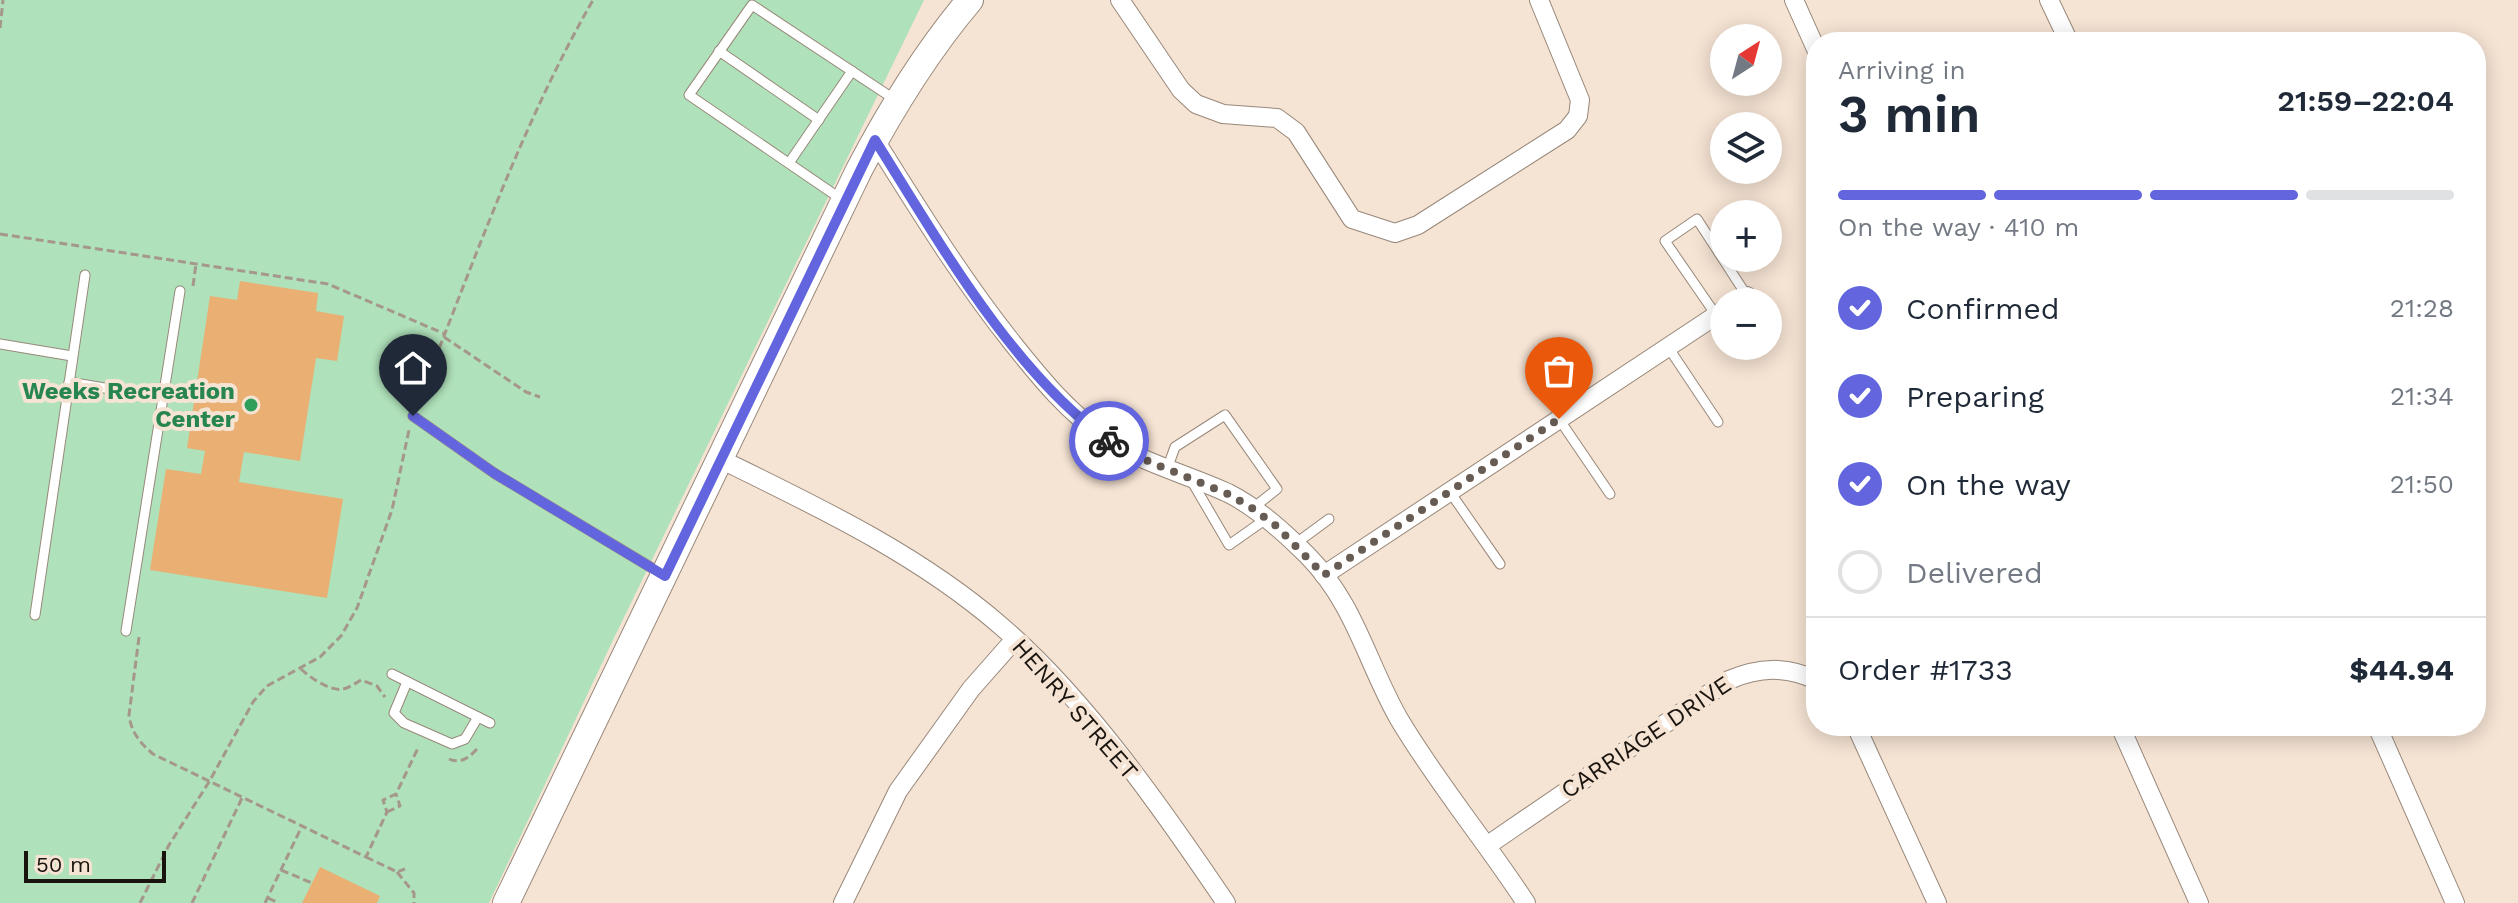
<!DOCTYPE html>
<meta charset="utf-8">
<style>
body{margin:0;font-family:"Work Sans",sans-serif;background:#f2f2f3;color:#1f2937;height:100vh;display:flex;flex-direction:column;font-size:30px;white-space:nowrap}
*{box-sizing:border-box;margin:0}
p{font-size:26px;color:#747a83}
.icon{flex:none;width:44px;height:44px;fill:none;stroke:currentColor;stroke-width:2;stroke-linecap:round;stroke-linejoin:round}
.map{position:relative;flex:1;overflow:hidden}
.panel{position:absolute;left:1806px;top:32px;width:680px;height:704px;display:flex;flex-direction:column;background:#fff;border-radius:32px;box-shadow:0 4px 20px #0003}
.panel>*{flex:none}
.needle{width:52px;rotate:36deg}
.tools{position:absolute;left:1710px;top:24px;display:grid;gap:16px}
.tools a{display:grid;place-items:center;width:72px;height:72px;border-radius:50%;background:#fff;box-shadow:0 4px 20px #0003;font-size:40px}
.scale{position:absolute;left:24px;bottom:20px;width:142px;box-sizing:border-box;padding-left:8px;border:4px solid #1a140f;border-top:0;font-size:22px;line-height:28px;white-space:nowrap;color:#1a140f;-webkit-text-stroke:6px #f5e3d3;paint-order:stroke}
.pin{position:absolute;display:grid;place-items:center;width:68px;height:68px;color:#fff;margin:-82px -34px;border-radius:50% 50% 50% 0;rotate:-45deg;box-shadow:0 0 8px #0007}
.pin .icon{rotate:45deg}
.courier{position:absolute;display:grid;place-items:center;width:80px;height:80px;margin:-40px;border:6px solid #6265dd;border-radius:50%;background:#fff;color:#222;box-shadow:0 2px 10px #0007}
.summary em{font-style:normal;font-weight:600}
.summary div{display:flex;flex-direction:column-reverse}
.summary{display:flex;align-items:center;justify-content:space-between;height:136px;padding:0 32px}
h1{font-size:52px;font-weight:600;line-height:60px}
.bar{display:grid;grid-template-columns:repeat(4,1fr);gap:12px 8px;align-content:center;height:96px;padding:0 32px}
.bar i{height:10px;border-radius:6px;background:#e0e1e3}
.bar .active{background:#6265dd}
.bar p{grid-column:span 4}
.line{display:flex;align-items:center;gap:20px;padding:0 32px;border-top:2px solid #e0e1e3}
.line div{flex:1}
ol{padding:0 32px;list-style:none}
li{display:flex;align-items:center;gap:24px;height:88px}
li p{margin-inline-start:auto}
li .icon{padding:8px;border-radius:50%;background:#6265dd;color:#fff;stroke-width:4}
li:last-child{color:#747a83}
li i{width:44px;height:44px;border:4px solid #e0e1e3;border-radius:50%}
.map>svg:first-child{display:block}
.green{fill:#afe1ba}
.building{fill:#eaaf73}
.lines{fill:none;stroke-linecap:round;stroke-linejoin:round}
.lane-casing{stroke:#98887a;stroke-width:11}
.street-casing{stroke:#98887a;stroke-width:20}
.secondary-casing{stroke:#98887a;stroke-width:28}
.path{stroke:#a5978b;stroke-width:3;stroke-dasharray:8 4;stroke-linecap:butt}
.lane{stroke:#fff;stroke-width:9}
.street{stroke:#fff;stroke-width:18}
.secondary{stroke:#fff;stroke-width:26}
.done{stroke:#675c54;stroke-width:8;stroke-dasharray:0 14.4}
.route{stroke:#6265dd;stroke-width:10}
.leisure-dot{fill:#2e9e5b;stroke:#f5e3d3;stroke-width:3}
.labels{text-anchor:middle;stroke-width:8;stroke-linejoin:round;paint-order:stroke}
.leisure-label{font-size:24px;font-weight:bold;fill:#27864d;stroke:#f5e3d3;text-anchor:end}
.street-label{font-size:24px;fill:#1a140f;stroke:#f5e3d3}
</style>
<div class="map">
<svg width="2518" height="903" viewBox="0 0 2518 903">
<rect width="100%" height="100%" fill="#f5e3d3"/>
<path class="green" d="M 0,0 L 924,0 L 613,640 L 489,903 L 0,903 Z"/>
<g class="building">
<path d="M 240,281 L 318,293 L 316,311 L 344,316 L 337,361 L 316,358 L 300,461 L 244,452 L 239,482 L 343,499 L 327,598 L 150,570 L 166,469 L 201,474 L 205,451 L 187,448 L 210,296 L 237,300 Z"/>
<path d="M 320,867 L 380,896 L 377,903 L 302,903 Z"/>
</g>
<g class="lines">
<defs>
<g id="lane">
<path d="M 719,51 L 819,120"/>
<path d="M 789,163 L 852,71"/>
<path d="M 841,199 L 689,95 L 752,5 L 894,99"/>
<path d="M 1716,315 L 1665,241 L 1697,219 L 1747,296"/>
<path d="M 0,344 L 72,356"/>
<path d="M 1668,347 L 1718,422"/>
<path d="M 69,382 L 163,398"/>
<path d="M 413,416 L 494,473 L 662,574"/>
<path d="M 1559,419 L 1610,494"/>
<path d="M 1167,469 L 1175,447 L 1225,415 L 1277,489 L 1253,508"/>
<path d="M 1191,480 L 1229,545 L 1266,519"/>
<path d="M 1450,492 L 1500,564"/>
<path d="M 1295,544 L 1329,519"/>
<path d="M 35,615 L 85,275"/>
<path d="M 126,631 L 180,291"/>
<path d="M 392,674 L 490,723"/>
<path d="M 407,682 L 394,713 L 404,723 L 452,744 L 465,739 L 478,717"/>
</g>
<g id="street">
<path d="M 1120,0 L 1181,90 L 1196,104 L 1223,114 L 1277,118 L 1296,132 L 1352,219 L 1395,233 L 1418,225 L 1567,130 L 1578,116 L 1580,100 L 1539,0"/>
<path d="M 1794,0 L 1816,49"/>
<path d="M 2049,0 L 2069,42"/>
<path d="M 875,140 C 919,210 962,280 1014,345 C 1042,380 1069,413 1107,439 C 1144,464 1187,474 1228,493 C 1258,508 1285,533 1308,556 C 1355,604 1367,663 1399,719 C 1437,783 1485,840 1526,903"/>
<path d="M 1737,302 L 1747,296"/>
<path d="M 720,459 C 818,507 918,554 1001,626 C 1086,699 1163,810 1226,903"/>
<path d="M 1324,575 L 1724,310"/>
<path d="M 1856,726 L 1937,903"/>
<path d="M 2120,726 L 2199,903"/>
<path d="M 2377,726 L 2455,903"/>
<path d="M 1488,845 L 1729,680 C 1759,667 1786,666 1816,680"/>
<path d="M 843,903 L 898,791 L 971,689 L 1015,639"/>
</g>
<path id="secondary" d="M 506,903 L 859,170 C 891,109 926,52 970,0"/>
</defs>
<use href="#lane" class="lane-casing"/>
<use href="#street" class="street-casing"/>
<use href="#secondary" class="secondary-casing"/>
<g class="path">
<path d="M 0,28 L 3,0"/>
<path d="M 0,234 L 328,284 L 445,334"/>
<path d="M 193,286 L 196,264"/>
<path d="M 444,337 L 526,392 L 540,397"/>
<path d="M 417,404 C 472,268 520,127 593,0"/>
<path d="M 139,637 L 129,715 C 131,732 140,743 153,754 L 366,857 L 387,812 L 383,800 L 396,794 L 419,746"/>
<path d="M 301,669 C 309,677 331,692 343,689 C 349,688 356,683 361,680 L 377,686 L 385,697"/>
<path d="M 449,759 C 460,764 469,758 477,749"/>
<path d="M 387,812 L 400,806 L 396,794"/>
<path d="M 366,857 L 397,872 L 405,869"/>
<path d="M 281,870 L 312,883"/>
<path d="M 397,872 L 414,893 L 414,903"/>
<path d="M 268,898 L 279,903"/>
<path d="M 140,903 L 169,845 L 209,782 L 253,702 L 267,686 L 320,657 L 341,636 L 357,608 L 392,510 L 409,430"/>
<path d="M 192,903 L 242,798"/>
<path d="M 265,903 L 302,826"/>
</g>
<use href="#lane" class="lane"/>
<use href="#street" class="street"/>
<use href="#secondary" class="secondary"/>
</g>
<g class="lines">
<path class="done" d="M 1109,441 L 1150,462 L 1228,494 L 1252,508 L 1275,525 L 1324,575 L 1559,419"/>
<path class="route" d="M 413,416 L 494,473 L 665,576 L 875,140 C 938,240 1012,372 1109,441"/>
</g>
<circle class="leisure-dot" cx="251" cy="405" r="8"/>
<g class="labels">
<g class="leisure-label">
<text x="235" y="399">Weeks Recreation<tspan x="235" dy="28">Center</tspan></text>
</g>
<g class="street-label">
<text transform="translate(1075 709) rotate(49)" y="8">HENRY STREET</text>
<text transform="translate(1646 737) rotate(-34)" y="8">CARRIAGE DRIVE</text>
</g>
</g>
</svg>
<div class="tools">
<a><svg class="needle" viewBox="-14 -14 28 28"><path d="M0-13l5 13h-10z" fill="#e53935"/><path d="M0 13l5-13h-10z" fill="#747a83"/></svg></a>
<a><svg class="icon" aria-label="layers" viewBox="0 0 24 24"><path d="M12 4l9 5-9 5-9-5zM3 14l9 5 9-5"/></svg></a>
<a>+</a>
<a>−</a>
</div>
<div class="scale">50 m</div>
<div class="pin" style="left:1559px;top:419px;background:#ea580c"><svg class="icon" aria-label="bag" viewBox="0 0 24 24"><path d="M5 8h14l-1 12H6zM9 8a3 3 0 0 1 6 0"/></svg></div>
<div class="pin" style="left:413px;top:416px;background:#1f2937"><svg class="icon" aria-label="home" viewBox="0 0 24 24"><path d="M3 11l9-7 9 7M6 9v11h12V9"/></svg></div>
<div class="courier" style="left:1109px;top:441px"><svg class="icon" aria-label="bike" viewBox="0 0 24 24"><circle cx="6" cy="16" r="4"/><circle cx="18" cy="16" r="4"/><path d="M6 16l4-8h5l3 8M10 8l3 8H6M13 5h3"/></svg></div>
<section class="panel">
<div class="summary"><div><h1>3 min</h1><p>Arriving in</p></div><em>21:59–22:04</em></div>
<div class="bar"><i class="active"></i><i class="active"></i><i class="active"></i><i></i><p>On the way · 410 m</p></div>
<ol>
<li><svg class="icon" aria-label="check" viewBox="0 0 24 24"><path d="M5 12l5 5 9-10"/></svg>Confirmed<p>21:28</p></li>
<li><svg class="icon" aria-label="check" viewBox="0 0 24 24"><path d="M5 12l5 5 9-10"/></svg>Preparing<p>21:34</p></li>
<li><svg class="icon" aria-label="check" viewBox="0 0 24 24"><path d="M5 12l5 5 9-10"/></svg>On the way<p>21:50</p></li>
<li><i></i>Delivered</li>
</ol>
<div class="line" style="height:104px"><div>Order #1733</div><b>$44.94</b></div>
</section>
</div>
